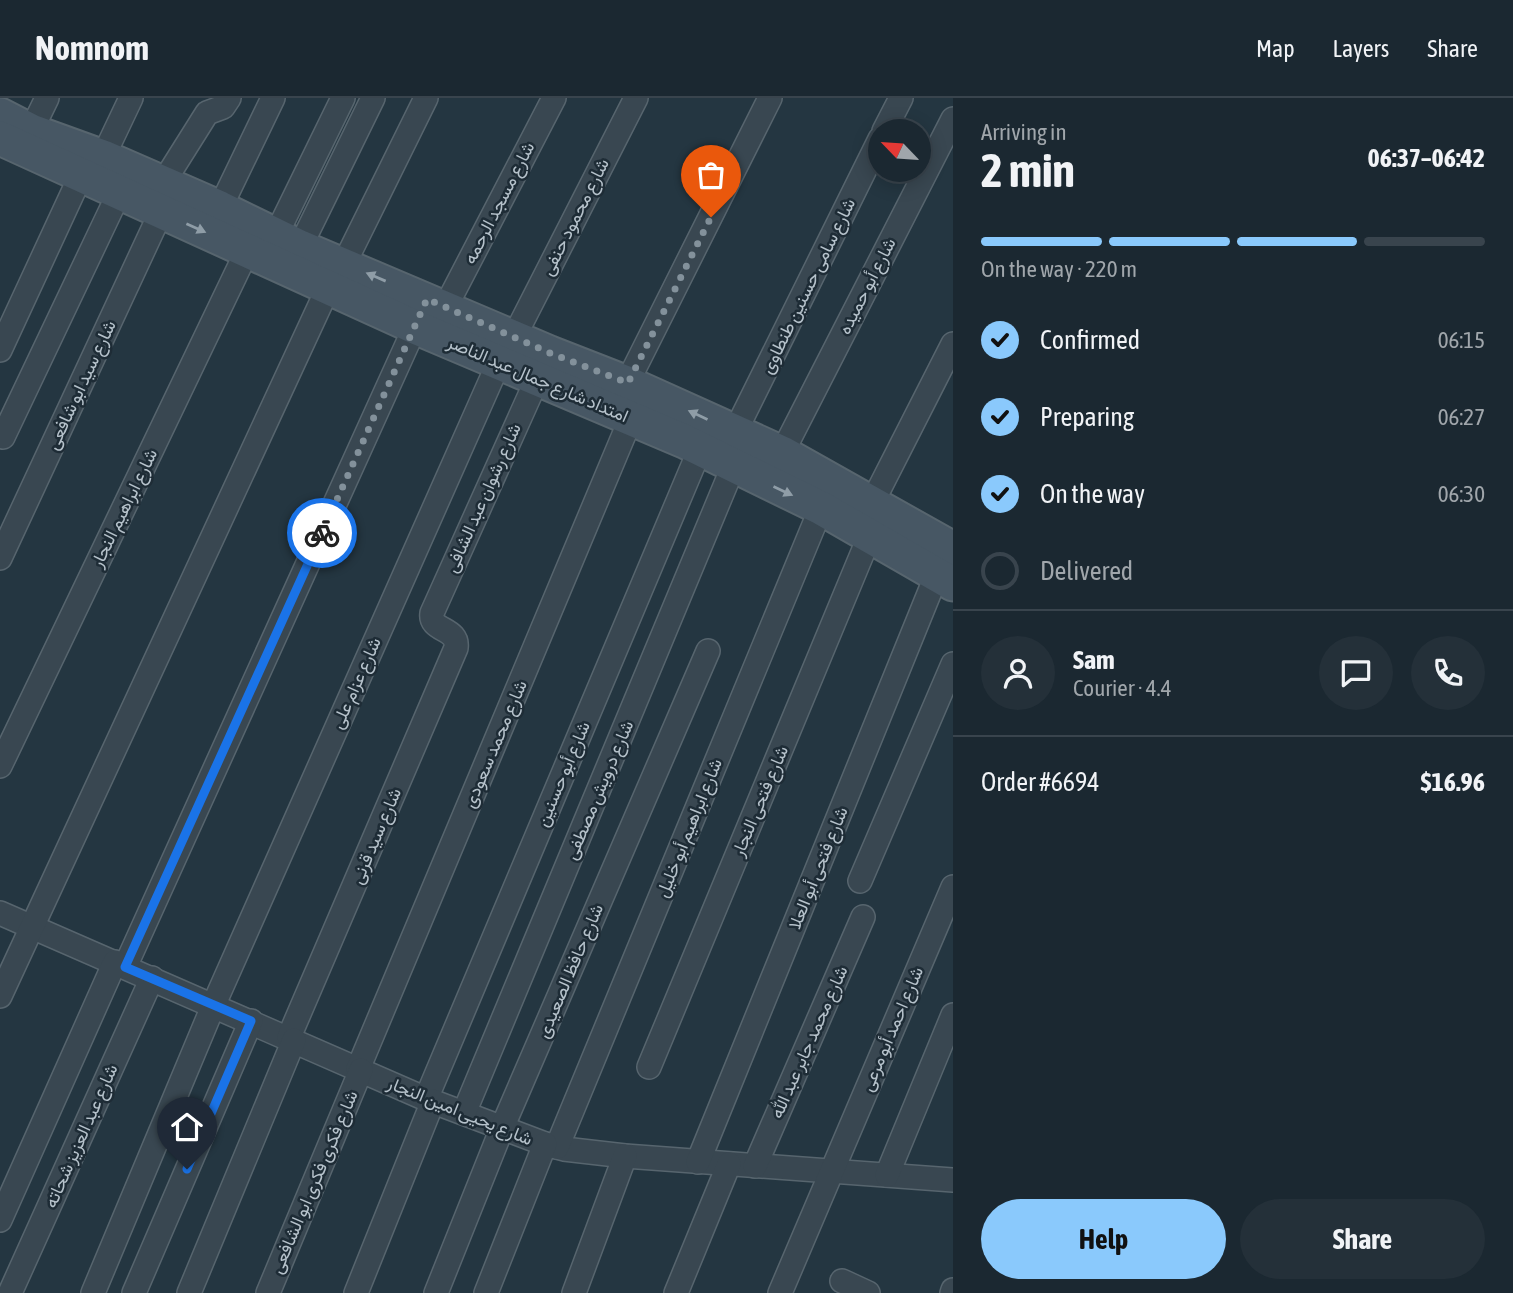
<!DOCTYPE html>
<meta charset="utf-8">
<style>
body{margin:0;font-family:"Asap Condensed",Vazirmatn,sans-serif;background:#243039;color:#f1f3f6;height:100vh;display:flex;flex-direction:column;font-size:26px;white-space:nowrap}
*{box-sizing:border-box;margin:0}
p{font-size:23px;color:#a0a6ab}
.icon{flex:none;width:38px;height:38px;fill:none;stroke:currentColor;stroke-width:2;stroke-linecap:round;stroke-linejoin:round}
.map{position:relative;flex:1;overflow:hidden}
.details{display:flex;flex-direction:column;background:#1b2831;width:560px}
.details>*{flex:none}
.needle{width:46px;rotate:295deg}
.controls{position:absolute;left:868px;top:21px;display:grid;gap:14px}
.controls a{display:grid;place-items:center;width:63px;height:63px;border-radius:50%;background:#1b2831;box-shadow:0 4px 18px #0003,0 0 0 2px #39444d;font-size:35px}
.pin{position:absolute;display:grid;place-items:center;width:60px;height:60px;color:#fff;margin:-72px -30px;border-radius:50% 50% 50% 0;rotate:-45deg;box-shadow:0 0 7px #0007}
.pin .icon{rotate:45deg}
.courier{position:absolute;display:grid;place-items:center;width:70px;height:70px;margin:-35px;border:5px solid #1a73e8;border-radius:50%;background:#fff;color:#222;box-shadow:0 2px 9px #0007}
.headline em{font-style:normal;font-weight:700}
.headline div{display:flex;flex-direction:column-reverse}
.headline{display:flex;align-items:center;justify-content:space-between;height:119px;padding:0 28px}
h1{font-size:46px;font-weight:700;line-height:52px}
.bar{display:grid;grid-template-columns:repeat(4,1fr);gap:10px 7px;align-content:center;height:84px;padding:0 28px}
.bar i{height:9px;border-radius:5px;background:#39444d}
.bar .active{background:#8ac9fc}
.bar p{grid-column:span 4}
.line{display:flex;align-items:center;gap:18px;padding:0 28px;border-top:2px solid #39444d}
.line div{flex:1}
.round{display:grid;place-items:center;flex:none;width:74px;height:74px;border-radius:37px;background:#243039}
ol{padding:0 28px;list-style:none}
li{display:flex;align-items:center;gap:21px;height:77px}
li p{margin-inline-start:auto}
li .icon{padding:7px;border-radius:50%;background:#8ac9fc;color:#111;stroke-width:4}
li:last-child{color:#a0a6ab}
li i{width:38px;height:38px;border:4px solid #39444d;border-radius:50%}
.action{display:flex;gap:14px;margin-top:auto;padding:14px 28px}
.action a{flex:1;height:80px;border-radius:42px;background:#8ac9fc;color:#111;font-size:28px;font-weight:700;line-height:80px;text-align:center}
.action a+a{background:#243039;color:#f1f3f6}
header{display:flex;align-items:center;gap:42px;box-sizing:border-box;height:98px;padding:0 35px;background:#1b2831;border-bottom:2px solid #39444d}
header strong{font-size:33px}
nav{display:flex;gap:38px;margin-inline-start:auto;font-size:24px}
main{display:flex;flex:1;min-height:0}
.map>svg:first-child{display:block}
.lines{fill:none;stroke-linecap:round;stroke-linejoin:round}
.street-casing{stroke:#57656e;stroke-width:26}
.secondary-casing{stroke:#57656e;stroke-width:37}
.street{stroke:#394751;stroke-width:23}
.secondary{stroke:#475764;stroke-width:33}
.oneway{fill:#8f9da7}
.done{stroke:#83919b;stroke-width:7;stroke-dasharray:0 12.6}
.route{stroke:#1a73e8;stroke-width:9}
.labels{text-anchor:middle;stroke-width:5;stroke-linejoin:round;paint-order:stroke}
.street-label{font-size:18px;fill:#b6c2cb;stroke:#1e2c36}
</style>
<header>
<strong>Nomnom</strong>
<nav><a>Map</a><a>Layers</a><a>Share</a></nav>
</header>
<main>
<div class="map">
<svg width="953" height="1195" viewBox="0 0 953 1195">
<rect width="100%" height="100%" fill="#243641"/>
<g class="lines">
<defs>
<g id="street">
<path d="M 31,33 L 47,0"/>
<path d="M 884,33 L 901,0"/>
<path d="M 103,59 L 131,0"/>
<path d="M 163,85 L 207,15 L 223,9 L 229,0"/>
<path d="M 220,110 L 273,0"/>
<path d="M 276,137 L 343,0"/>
<path d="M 300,149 L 373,0"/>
<path d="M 344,166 L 426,0"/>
<path d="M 445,210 L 554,0"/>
<path d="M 514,239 L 636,0"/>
<path d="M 0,252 L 81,77"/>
<path d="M 627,285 L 770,0"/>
<path d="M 735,334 L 880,41"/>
<path d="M 3,339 L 119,95"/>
<path d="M 782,355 L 953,21"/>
<path d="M 872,405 L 953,246"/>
<path d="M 0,460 L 161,114"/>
<path d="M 0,668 L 247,153"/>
<path d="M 860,783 L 953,566"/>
<path d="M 0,815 L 426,1001 L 545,1046 L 564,1051 L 625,1058 L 953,1082"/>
<path d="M 125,869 L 420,218"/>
<path d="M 0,898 L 328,190"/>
<path d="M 289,939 L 456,550 C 459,529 429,534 432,515 L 543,268"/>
<path d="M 649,969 L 870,437"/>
<path d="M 358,971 L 631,320"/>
<path d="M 426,1001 L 700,351"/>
<path d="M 464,1015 L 733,369"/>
<path d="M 557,1049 L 821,410"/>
<path d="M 698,1064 L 937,476"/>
<path d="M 755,1068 L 863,819"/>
<path d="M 887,1077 L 953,917"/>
<path d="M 0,1122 L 115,864"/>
<path d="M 842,1183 L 868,1195"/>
<path d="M 10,1195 L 152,880"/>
<path d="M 93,1195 L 214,906 L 499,264"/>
<path d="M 134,1195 L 251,923"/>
<path d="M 189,1195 L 294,942"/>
<path d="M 268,1195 L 361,972"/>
<path d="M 356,1195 L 433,1003"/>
<path d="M 436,1195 L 502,1030 L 708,553"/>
<path d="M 486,1195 L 545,1046"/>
<path d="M 574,1195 L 625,1058"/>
<path d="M 676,1195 L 729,1066"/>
<path d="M 780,1195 L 953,789"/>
<path d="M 952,1195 L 953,1192"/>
</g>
<g id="secondary">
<path d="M 0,17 L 31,33 L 103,59 L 220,110 L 300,149 L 550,255 L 627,285 L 782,355 L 953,451"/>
<path d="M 0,40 L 415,229 L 684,343 L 821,410 L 953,486"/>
</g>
</defs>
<use href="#street" class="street-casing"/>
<use href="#secondary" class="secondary-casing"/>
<use href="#street" class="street"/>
<use href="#secondary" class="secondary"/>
</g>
<defs><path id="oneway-solid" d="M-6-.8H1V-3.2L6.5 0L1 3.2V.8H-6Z" transform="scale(1.75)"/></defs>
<g class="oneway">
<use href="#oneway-solid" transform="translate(196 130) rotate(24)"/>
<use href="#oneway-solid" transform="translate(376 179) rotate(-157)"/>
<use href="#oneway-solid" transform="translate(698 317) rotate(-155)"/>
<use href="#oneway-solid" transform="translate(783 393) rotate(25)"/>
</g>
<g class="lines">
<path class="done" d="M 322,435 L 427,201 L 550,255 L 628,285 L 711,119"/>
<path class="route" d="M 187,1071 L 251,923 L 125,869 L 322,435"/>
</g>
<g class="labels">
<g class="street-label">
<text transform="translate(499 105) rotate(-63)" y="6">شارع مسجد الرحمه</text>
<text transform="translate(575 119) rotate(-63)" y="6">شارع محمود حنفى</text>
<text transform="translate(808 188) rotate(-64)" y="6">شارع سامى حسنين طنطاوى</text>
<text transform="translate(867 188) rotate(-63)" y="6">شارع أبو حميده</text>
<text transform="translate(538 281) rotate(23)" y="6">امتداد شارع جمال عبد الناصر</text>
<text transform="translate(81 287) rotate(-65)" y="6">شارع سيد ابو شافعى</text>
<text transform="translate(483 400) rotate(-66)" y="6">شارع رشوان عبد الشافى</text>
<text transform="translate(124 410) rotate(-64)" y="6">شارع ابراهيم النجار</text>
<text transform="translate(356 585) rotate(-66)" y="6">شارع عزام على</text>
<text transform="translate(495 646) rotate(-67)" y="6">شارع محمد سعودى</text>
<text transform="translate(563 676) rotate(-67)" y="6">شارع أبو حسنين</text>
<text transform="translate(599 692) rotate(-67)" y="6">شارع درويش مصطفى</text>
<text transform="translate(760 703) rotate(-67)" y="6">شارع فتحى النجار</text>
<text transform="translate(689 730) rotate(-68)" y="6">شارع ابراهيم أبو خليل</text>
<text transform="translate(376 738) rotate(-67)" y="6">شارع سيد قرنى</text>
<text transform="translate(818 770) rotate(-68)" y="6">شارع فتحى أبو العلا</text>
<text transform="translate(570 873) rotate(-67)" y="6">شارع حافظ الصعيدى</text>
<text transform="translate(892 931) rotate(-67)" y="6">شارع احمد أبو مرعى</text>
<text transform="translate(809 944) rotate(-66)" y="6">شارع محمد جابر عبد الله</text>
<text transform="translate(460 1013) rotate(22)" y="6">شارع يحيى امين النجار</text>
<text transform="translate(81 1038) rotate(-66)" y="6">شارع عبد العزيز شحاته</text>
<text transform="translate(314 1084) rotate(-67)" y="6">شارع فكرى فكرى ابو الشافعى</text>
</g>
</g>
</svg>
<div class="controls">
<a><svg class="needle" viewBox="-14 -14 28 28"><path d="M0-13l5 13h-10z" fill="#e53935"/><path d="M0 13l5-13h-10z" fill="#a0a6ab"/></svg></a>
</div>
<div class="pin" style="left:711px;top:119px;background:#ea580c"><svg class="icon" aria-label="bag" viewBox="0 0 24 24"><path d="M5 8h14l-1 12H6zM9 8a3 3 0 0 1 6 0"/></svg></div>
<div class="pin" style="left:187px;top:1071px;background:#1f2937"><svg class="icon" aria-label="home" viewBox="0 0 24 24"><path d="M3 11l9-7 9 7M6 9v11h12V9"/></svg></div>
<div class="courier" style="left:322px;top:435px"><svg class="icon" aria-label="bike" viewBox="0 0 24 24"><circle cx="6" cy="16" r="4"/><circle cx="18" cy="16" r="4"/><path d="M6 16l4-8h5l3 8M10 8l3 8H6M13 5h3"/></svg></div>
</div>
<section class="details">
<div class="headline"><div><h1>2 min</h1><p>Arriving in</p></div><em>06:37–06:42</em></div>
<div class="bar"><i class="active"></i><i class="active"></i><i class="active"></i><i></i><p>On the way · 220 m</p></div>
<ol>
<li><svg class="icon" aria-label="check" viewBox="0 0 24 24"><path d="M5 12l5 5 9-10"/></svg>Confirmed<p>06:15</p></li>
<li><svg class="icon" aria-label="check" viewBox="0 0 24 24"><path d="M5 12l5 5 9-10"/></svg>Preparing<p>06:27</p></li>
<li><svg class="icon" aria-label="check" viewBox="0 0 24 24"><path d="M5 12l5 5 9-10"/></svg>On the way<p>06:30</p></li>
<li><i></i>Delivered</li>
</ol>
<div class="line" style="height:126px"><a class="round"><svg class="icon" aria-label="person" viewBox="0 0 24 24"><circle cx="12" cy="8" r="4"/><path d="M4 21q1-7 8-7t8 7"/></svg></a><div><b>Sam</b><p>Courier · 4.4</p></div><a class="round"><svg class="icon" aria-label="chat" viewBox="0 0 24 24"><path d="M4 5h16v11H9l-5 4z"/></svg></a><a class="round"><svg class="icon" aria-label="phone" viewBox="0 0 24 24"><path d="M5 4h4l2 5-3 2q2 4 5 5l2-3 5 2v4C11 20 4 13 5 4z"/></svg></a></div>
<div class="line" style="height:91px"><div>Order #6694</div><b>$16.96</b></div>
<div class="action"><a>Help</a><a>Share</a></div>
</section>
</main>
